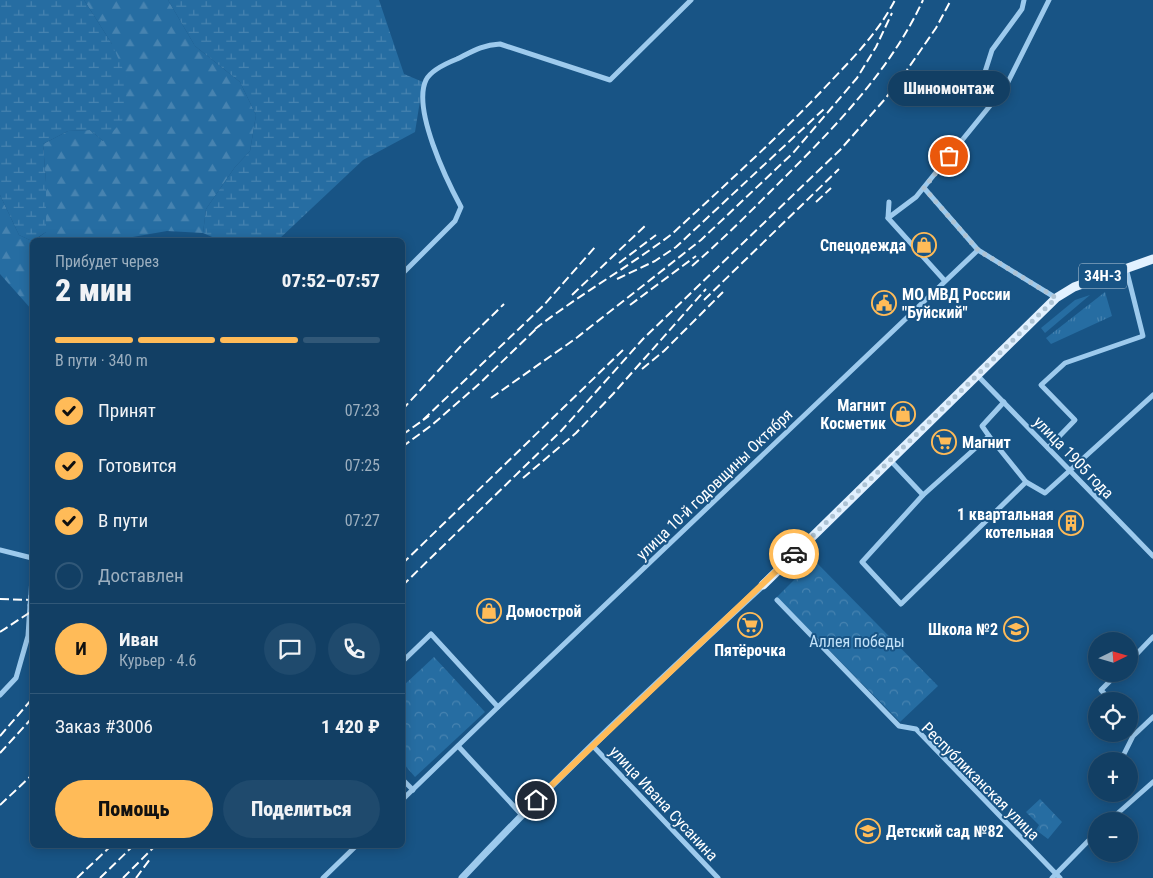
<!DOCTYPE html>
<html lang="ru">
<meta charset="utf-8">
<style>
body{margin:0;font-family:"Roboto Condensed",sans-serif;background:#1f4a6d;color:#f1f3f6;height:100vh;display:flex;flex-direction:column;font-size:19px;white-space:nowrap}
*{box-sizing:border-box;margin:0}
p{font-size:16px;color:#9cafbf}
.icon{flex:none;width:28px;height:28px;fill:none;stroke:currentColor;stroke-width:2;stroke-linecap:round;stroke-linejoin:round}
.map{position:relative;flex:1;overflow:hidden}
.sheet{position:absolute;left:30px;top:238px;width:375px;height:610px;display:flex;flex-direction:column;background:#123f64;border-radius:8px;box-shadow:0 2px 12px #0003,0 0 0 1px #315878}
.sheet>*{flex:none}
.needle{width:32px;rotate:85deg}
.buttons{position:absolute;left:1088px;top:632px;display:grid;gap:10px}
.buttons a{display:grid;place-items:center;width:50px;height:50px;border-radius:50%;background:#123f64;box-shadow:0 2px 12px #0003,0 0 0 1px #315878;font-size:25px}
.pin{position:absolute;display:grid;place-items:center;width:42px;height:42px;color:#fff;margin:-21px;border:2px solid #fff;border-radius:50%;box-shadow:0 1px 5px #0007}
.courier{position:absolute;display:grid;place-items:center;width:50px;height:50px;margin:-25px;border:4px solid #ffbb58;border-radius:50%;background:#fff;color:#222;box-shadow:0 1px 6px #0007}
.bubble{position:absolute;height:35px;border-radius:18px;background:#123f64;box-shadow:0 2px 12px #0003,0 0 0 1px #315878;font-size:16px;font-weight:800;line-height:35px;text-align:center}
.overview em{font-style:normal;font-weight:800}
.overview div{display:flex;flex-direction:column-reverse}
.overview{display:flex;align-items:center;justify-content:space-between;height:85px;padding:0 25px}
h1{font-size:32px;font-weight:800;line-height:38px}
.bar{display:grid;grid-template-columns:repeat(4,1fr);gap:8px 5px;align-content:center;height:60px;padding:0 25px}
.bar i{height:6px;border-radius:4px;background:#315878}
.bar .on{background:#ffbb58}
.bar p{grid-column:span 4}
.line{display:flex;align-items:center;gap:12px;padding:0 25px;border-top:1px solid #315878}
.line div{flex:1}
.round{display:grid;place-items:center;flex:none;width:52px;height:52px;border-radius:26px;background:#1f4a6d}
ol{padding:0 25px;list-style:none}
li{display:flex;align-items:center;gap:15px;height:55px}
li p{margin-inline-start:auto}
li .icon{padding:5px;border-radius:50%;background:#ffbb58;color:#111;stroke-width:4}
li:last-child{color:#9cafbf}
li i{width:28px;height:28px;border:2px solid #315878;border-radius:50%}
.action{display:flex;gap:10px;margin-top:auto;padding:10px 25px}
.action a{flex:1;height:58px;border-radius:30px;background:#ffbb58;color:#111;font-size:20px;font-weight:800;line-height:58px;text-align:center}
.action a+a{background:#1f4a6d;color:#f1f3f6}
.map>svg:first-child{display:block}
.grass{fill:url(#grass-tufts)}
.forest{fill:url(#forest-firs)}
.wetland{fill:url(#wetland-marsh)}
.park{fill:url(#park-crowns)}
.lines{fill:none;stroke-linecap:round;stroke-linejoin:round}
.minor{stroke:#9dcaed;stroke-width:5}
.tertiary{stroke:#9dcaed;stroke-width:7}
.primary{stroke:#e2f1ff;stroke-width:9}
.rail{stroke:#fff;stroke-width:2;stroke-dasharray:9 4;stroke-linecap:butt}
.minor-bridge{stroke:#9dcaed;stroke-width:5}
.done{stroke:#aec3d4;stroke-width:5;stroke-dasharray:0 9}
.route{stroke:#ffbb58;stroke-width:6}
.labels{text-anchor:middle;stroke-width:4;stroke-linejoin:round;paint-order:stroke}
.shield{fill:#185485;stroke:#baccda;stroke-width:1}
.shield-label{font-size:15px;font-weight:bold;fill:#fff}
.poi-label{font-size:16px;font-weight:bold;fill:#fff;stroke:#185485;text-anchor:end}
.street-label{font-size:16px;fill:#fff;stroke:#185485}
.park-label{font-size:16px;fill:#c2e2f9;stroke:#185485}
</style>
<div class="map">
<svg width="1153" height="878" viewBox="0 0 1153 878">
<defs>
<pattern id="grass-tufts" width="24" height="20" patternUnits="userSpaceOnUse" patternTransform="scale(1.25)"><rect width="24" height="20" fill="#266da2"/><path d="M3 7l-1-3M5 7V3M7 7l1-3M15 17l-1-3M17 17v-4M19 17l1-3" fill="none" stroke="#4783b0"/></pattern>
<pattern id="forest-firs" width="22" height="20" patternUnits="userSpaceOnUse" patternTransform="scale(1.25)"><rect width="22" height="20" fill="#266da2"/><path d="M5 1l3.5 6h-7zM16 11l3.5 6h-7z" fill="#4783b0"/></pattern>
<pattern id="wetland-marsh" width="20" height="14" patternUnits="userSpaceOnUse" patternTransform="scale(1.25)"><rect width="20" height="14" fill="#266da2"/><path d="M1 5h8M5 5V1M11 12h8M15 12V8" fill="none" stroke="#4783b0"/></pattern>
<pattern id="park-crowns" width="20" height="18" patternUnits="userSpaceOnUse" patternTransform="scale(1.25)"><rect width="20" height="18" fill="#266da2"/><path d="M2 6a3 3 0 1 1 6 0M12 15a3 3 0 1 1 6 0" fill="none" stroke="#4783b0"/></pattern>
</defs>
<rect width="100%" height="100%" fill="#185485"/>
<g class="grass">
<path d="M 1105,292 L 1112,316 L 1051,344 L 1046,338 Z"/>
<path d="M 1090,295 L 1045,333 L 1041,328 L 1075,300 Z"/>
</g>
<g class="forest">
<path d="M 84,0 L 168,0 L 195,46 L 240,82 L 256,115 L 250,151 L 235,167 L 206,209 L 203,233 L 167,231 L 127,238 L 126,240 L 35,240 L 46,232 L 46,182 L 43,144 L 68,131 L 90,130 L 103,141 L 112,44 Z"/>
<path d="M 0,195 L 19,235 L 32,241 L 32,310 L 0,274 Z"/>
</g>
<g class="wetland">
<path d="M 0,0 L 84,0 L 112,44 L 128,81 L 122,122 L 103,141 L 90,130 L 68,131 L 43,144 L 46,182 L 46,232 L 32,241 L 19,235 L 0,195 Z"/>
<path d="M 168,0 L 379,0 L 404,74 L 423,82 L 415,132 L 363,160 L 278,240 L 219,240 L 203,233 L 206,209 L 235,167 L 250,151 L 256,115 L 240,82 L 195,46 Z"/>
</g>
<g class="park">
<path d="M 814,560 L 938,686 L 900,722 L 777,597 Z"/>
<path d="M 434,657 L 485,712 L 415,777 L 403,763 L 403,686 Z"/>
<path d="M 1040,799 L 1062,822 L 1048,839 L 1036,830 L 1039,825 L 1026,812 Z"/>
</g>
<g class="lines">
<g class="minor">
<path d="M 1001,92 L 987,83 L 984,75 L 992,50 L 1022,9 L 1024,0"/>
<path d="M 924,188 L 978,250 L 1056,298"/>
<path d="M 889,202 L 888,218 L 945,281"/>
<path d="M 888,218 L 916,197 L 1006,86 L 1049,0"/>
<path d="M 402,274 L 455,221 L 461,207 C 447,181 412,109 426,80 C 431,70 447,63 457,59 C 473,51 482,45 500,44 L 610,80 L 691,0"/>
<path d="M 978,376 L 1153,556"/>
<path d="M 989,436 L 1026,482"/>
<path d="M 1048,448 L 1075,420 L 1041,385 L 1065,363 L 1143,336 L 1126,268"/>
<path d="M 890,460 L 923,495 L 862,562 L 901,604 L 1026,482 L 1045,493 L 1153,395"/>
<path d="M 922,496 L 989,436 L 982,426 L 1004,402"/>
<path d="M 0,550 L 32,558"/>
<path d="M 31,596 L 32,574"/>
<path d="M 777,600 L 899,726 L 916,729 L 1060,878"/>
<path d="M 402,662 L 431,634 L 498,707"/>
<path d="M 1129,662 L 1153,637"/>
<path d="M 0,695 L 16,678 L 28,636 L 30,605"/>
<path d="M 1111,701 L 1101,690 L 1117,674"/>
<path d="M 1093,729 L 1096,726"/>
<path d="M 458,746 L 521,814"/>
<path d="M 593,746 L 718,878"/>
<path d="M 1123,756 L 1133,736 L 1153,717"/>
<path d="M 402,779 L 413,790"/>
<path d="M 402,800 L 498,707 L 978,250"/>
<path d="M 1109,821 L 1153,782"/>
<path d="M 323,878 L 357,845"/>
<path d="M 1052,878 L 1096,833"/>
</g>
<path class="tertiary" d="M 462,878 C 557,776 660,680 763,585"/>
<path class="primary" d="M 763,585 L 1056,298 L 1074,287 L 1153,259"/>
<g class="rail">
<path d="M 816,202 L 831,188"/>
<path d="M 619,263 L 656,235"/>
<path d="M 692,266 C 721,241 748,214 775,187 C 830,132 890,72 923,0"/>
<path d="M 617,279 L 655,261 L 676,247 L 824,109"/>
<path d="M 572,295 L 646,225"/>
<path d="M 704,300 L 839,169"/>
<path d="M 630,305 L 696,256"/>
<path d="M 535,329 C 579,295 628,267 672,234 C 726,184 781,135 831,81 C 855,56 879,31 895,0"/>
<path d="M 642,369 L 664,351 L 723,292"/>
<path d="M 491,398 L 575,339 L 701,240 L 793,153 L 857,78 L 876,47 L 892,13"/>
<path d="M 402,410 L 461,346 L 504,304"/>
<path d="M 423,420 L 544,305 L 596,246"/>
<path d="M 402,435 L 429,416"/>
<path d="M 402,447 L 432,425 L 479,384 L 539,326"/>
<path d="M 523,478 L 576,433 L 613,394 L 706,289"/>
<path d="M 402,564 L 623,350"/>
<path d="M 402,586 L 561,431 L 643,339 L 840,150 L 885,99 L 907,70 L 936,28 L 951,0"/>
<path d="M 0,599 L 32,600"/>
<path d="M 0,632 L 32,611"/>
<path d="M 0,736 L 32,699"/>
<path d="M 0,753 L 32,718"/>
<path d="M 0,805 L 32,775"/>
<path d="M 77,878 L 112,845"/>
<path d="M 100,878 L 134,845"/>
<path d="M 123,878 L 156,845"/>
<path d="M 136,878 L 150,859"/>
</g>
<path class="minor-bridge" d="M 30,605 L 31,596"/>
</g>
<g class="lines">
<path class="done" d="M 794,554 L 1056,298 L 978,250 L 924,188 L 949,156"/>
<path class="route" d="M 536,800 L 794,554"/>
</g>
<defs>
<symbol id="shop-ring" viewBox="-11 -11 22 22"><circle r="9.5" fill="#185485" stroke="#ffbb58" stroke-width="1.5"/><path d="M-5-2.5h2.3a2.7 3.5 0 0 1 5.4 0H5L5.5 6h-11ZM-1.5-2.5h3a1.5 2.3 0 0 0-3 0Z" fill="#ffbb58"/></symbol>
<symbol id="civic-ring" viewBox="-11 -11 22 22"><circle r="9.5" fill="#185485" stroke="#ffbb58" stroke-width="1.5"/><path d="M-.6-6.5H3V-4.5H.6V-3L4-1V1h2V6H-6V1h2V-1L-.6-3ZM-1.2 2.5V6h2.4V2.5Z" fill="#ffbb58"/></symbol>
<symbol id="supermarket-ring" viewBox="-11 -11 22 22"><circle r="9.5" fill="#185485" stroke="#ffbb58" stroke-width="1.5"/><path d="M-6-5.5h2.5l.6 2H6L4.5 2H-2.5L-4.4-4H-6ZM-1.5 3.2a1.3 1.3 0 1 0 .1 0ZM3 3.2a1.3 1.3 0 1 0 .1 0Z" fill="#ffbb58"/></symbol>
<symbol id="building-ring" viewBox="-11 -11 22 22"><circle r="9.5" fill="#185485" stroke="#ffbb58" stroke-width="1.5"/><path d="M-4-6H4V6H1V3H-1V6H-4ZM-2.5-4.3h1.7v1.8h-1.7ZM.8-4.3h1.7v1.8H.8ZM-2.5-1h1.7V.8h-1.7ZM.8-1h1.7V.8H.8Z" fill="#ffbb58"/></symbol>
<symbol id="school-ring" viewBox="-11 -11 22 22"><circle r="9.5" fill="#185485" stroke="#ffbb58" stroke-width="1.5"/><path d="M0-5L7-2L0 1L-7-2ZM-4 1L0 2.5L4 1V4Q0 6-4 4Z" fill="#ffbb58"/></symbol>
</defs>
<g fill-rule="evenodd">
<use href="#shop-ring" x="910" y="231" width="28" height="28"/>
<use href="#civic-ring" x="870" y="289" width="28" height="28"/>
<use href="#shop-ring" x="889" y="400" width="28" height="28"/>
<use href="#supermarket-ring" x="930" y="428" width="28" height="28"/>
<use href="#building-ring" x="1057" y="509" width="28" height="28"/>
<use href="#shop-ring" x="475" y="597" width="28" height="28"/>
<use href="#supermarket-ring" x="736" y="611" width="28" height="28"/>
<use href="#school-ring" x="1002" y="615" width="28" height="28"/>
<use href="#school-ring" x="854" y="817" width="28" height="28"/>
</g>
<g class="labels">
<rect class="shield" x="1079" y="263.5" width="48" height="25" rx="4"/>
<g class="shield-label">
<text x="1103" y="281">34Н-3</text>
</g>
<g class="poi-label">
<text x="906" y="251">Спецодежда</text>
<text x="902" y="300" text-anchor="start">МО МВД России<tspan x="902" dy="18">"Буйский"</tspan></text>
<text x="886" y="411">Магнит<tspan x="886" dy="18">Косметик</tspan></text>
<text x="962" y="448" text-anchor="start">Магнит</text>
<text x="1054" y="520">1 квартальная<tspan x="1054" dy="18">котельная</tspan></text>
<text x="506" y="617" text-anchor="start">Домострой</text>
<text x="998" y="635">Школа №2</text>
<text x="750" y="656" text-anchor="middle">Пятёрочка</text>
<text x="886" y="837" text-anchor="start">Детский сад №82</text>
</g>
<g class="street-label">
<text transform="translate(1074 457) rotate(46)" y="6">улица 1905 года</text>
<text transform="translate(714 484) rotate(-44)" y="6">улица 10-й годовщины Октября</text>
<text transform="translate(981 781) rotate(45)" y="6">Республиканская улица</text>
<text transform="translate(664 803) rotate(47)" y="6">улица Ивана Сусанина</text>
</g>
<g class="park-label">
<text x="857" y="647">Аллея победы</text>
</g>
</g>
</svg>
<div class="buttons">
<a><svg class="needle" viewBox="-14 -14 28 28"><path d="M0-13l5 13h-10z" fill="#e53935"/><path d="M0 13l5-13h-10z" fill="#9cafbf"/></svg></a>
<a><svg class="icon" aria-label="locate" viewBox="0 0 24 24"><circle cx="12" cy="12" r="6"/><path d="M12 2v4M12 18v4M2 12h4M18 12h4"/></svg></a>
<a>+</a>
<a>−</a>
</div>
<div class="pin" style="left:949px;top:156px;background:#ea580c"><svg class="icon" aria-label="bag" viewBox="0 0 24 24"><path d="M5 8h14l-1 12H6zM9 8a3 3 0 0 1 6 0"/></svg></div>
<div class="pin" style="left:536px;top:800px;background:#1f2937"><svg class="icon" aria-label="home" viewBox="0 0 24 24"><path d="M3 11l9-7 9 7M6 9v11h12V9"/></svg></div>
<div class="courier" style="left:794px;top:554px"><svg class="icon" aria-label="car" viewBox="0 0 24 24"><path d="M5 17H2v-5l4-1 3-4h7l3 4 3 1v5h-3M9 17h6M6 11h13"/><circle cx="7" cy="17" r="2"/><circle cx="17" cy="17" r="2"/></svg></div>
<div class="bubble" style="left:888px;top:71px;width:122px">Шиномонтаж</div>
<section class="sheet">
<div class="overview"><div><h1>2 мин</h1><p>Прибудет через</p></div><em>07:52–07:57</em></div>
<div class="bar"><i class="on"></i><i class="on"></i><i class="on"></i><i></i><p>В пути · 340 m</p></div>
<ol>
<li><svg class="icon" aria-label="check" viewBox="0 0 24 24"><path d="M5 12l5 5 9-10"/></svg>Принят<p>07:23</p></li>
<li><svg class="icon" aria-label="check" viewBox="0 0 24 24"><path d="M5 12l5 5 9-10"/></svg>Готовится<p>07:25</p></li>
<li><svg class="icon" aria-label="check" viewBox="0 0 24 24"><path d="M5 12l5 5 9-10"/></svg>В пути<p>07:27</p></li>
<li><i></i>Доставлен</li>
</ol>
<div class="line" style="height:90px"><b class="round" style="background:#ffbb58;color:#111">И</b><div><b>Иван</b><p>Курьер · 4.6</p></div><a class="round"><svg class="icon" aria-label="chat" viewBox="0 0 24 24"><path d="M4 5h16v11H9l-5 4z"/></svg></a><a class="round"><svg class="icon" aria-label="phone" viewBox="0 0 24 24"><path d="M5 4h4l2 5-3 2q2 4 5 5l2-3 5 2v4C11 20 4 13 5 4z"/></svg></a></div>
<div class="line" style="height:65px"><div>Заказ #3006</div><b>1 420 ₽</b></div>
<div class="action"><a>Помощь</a><a>Поделиться</a></div>
</section>
</div>
